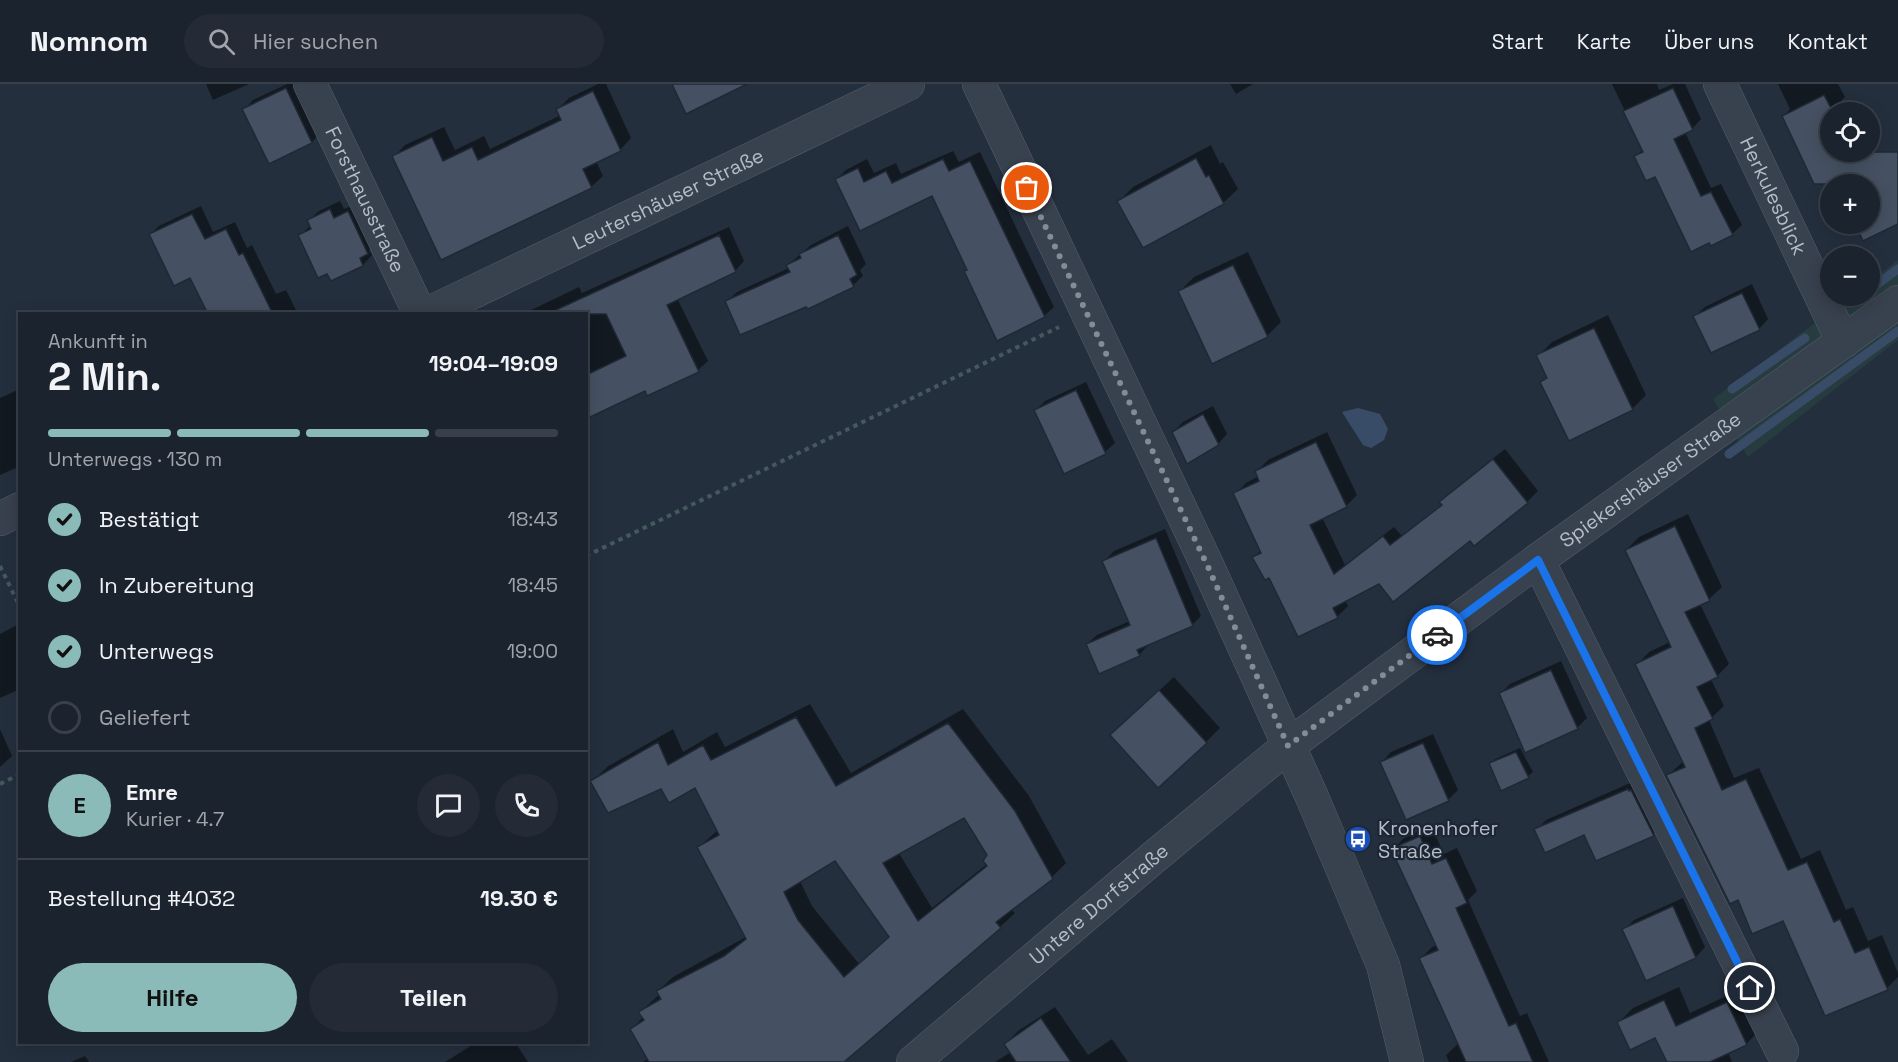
<!DOCTYPE html>
<html lang="de">
<meta charset="utf-8">
<style>
body{margin:0;font-family:"Space Grotesk",sans-serif;background:#242b36;color:#f1f3f6;height:100vh;display:flex;flex-direction:column;font-size:22px;white-space:nowrap}
*{box-sizing:border-box;margin:0}
p{font-size:20px;color:#a0a4aa}
.icon{flex:none;width:33px;height:33px;fill:none;stroke:currentColor;stroke-width:2;stroke-linecap:round;stroke-linejoin:round}
.map{position:relative;flex:1;overflow:hidden}
.drawer{position:absolute;left:18px;top:228px;width:570px;height:732px;display:flex;flex-direction:column;background:#1b232e;border-radius:0px;box-shadow:0 3px 15px #0003,0 0 0 2px #39404a}
.drawer>*{flex:none}
.controls{position:absolute;left:1820px;top:18px;display:grid;gap:12px}
.controls a{display:grid;place-items:center;width:60px;height:60px;border-radius:50%;background:#1b232e;box-shadow:0 3px 15px #0003,0 0 0 2px #39404a;font-size:30px}
.pin{position:absolute;display:grid;place-items:center;width:51px;height:51px;color:#fff;margin:-26px;border:3px solid #fff;border-radius:50%;box-shadow:0 2px 6px #0007}
.courier{position:absolute;display:grid;place-items:center;width:60px;height:60px;margin:-30px;border:4px solid #1a73e8;border-radius:50%;background:#fff;color:#222;box-shadow:0 2px 8px #0007}
.headline em{font-style:normal;font-weight:700}
.headline div{display:flex;flex-direction:column-reverse}
.headline{display:flex;align-items:center;justify-content:space-between;height:102px;padding:0 30px}
h1{font-size:39px;font-weight:700;line-height:45px}
.bar{display:grid;grid-template-columns:repeat(4,1fr);gap:9px 6px;align-content:center;height:72px;padding:0 30px}
.bar i{height:8px;border-radius:4px;background:#39404a}
.bar .current{background:#8bbbb9}
.bar p{grid-column:span 4}
.line{display:flex;align-items:center;gap:15px;padding:0 30px;border-top:2px solid #39404a}
.line div{flex:1}
.round{display:grid;place-items:center;flex:none;width:63px;height:63px;border-radius:32px;background:#242b36}
ol{padding:0 30px;list-style:none}
li{display:flex;align-items:center;gap:18px;height:66px}
li p{margin-inline-start:auto}
li .icon{padding:6px;border-radius:50%;background:#8bbbb9;color:#111;stroke-width:4}
li:last-child{color:#a0a4aa}
li i{width:33px;height:33px;border:3px solid #39404a;border-radius:50%}
.button{display:flex;gap:12px;margin-top:auto;padding:12px 30px}
.button a{flex:1;height:69px;border-radius:36px;background:#8bbbb9;color:#111;font-size:24px;font-weight:700;line-height:69px;text-align:center}
.button a+a{background:#242b36;color:#f1f3f6}
header{display:flex;align-items:center;gap:36px;box-sizing:border-box;height:84px;padding:0 30px;background:#1b232e;border-bottom:2px solid #39404a}
header strong{font-size:28px}
nav{display:flex;gap:33px;margin-inline-start:auto;font-size:21px}
.search{width:420px;height:54px;background:#242b36;display:flex;align-items:center;gap:15px;box-sizing:border-box;padding:0 21px;border-radius:33px;color:#a0a4aa;font-size:22px}
.map>svg:first-child{display:block}
.green{fill:#263c3f}
.water{fill:#394c67}
.shadow{fill:#0007;fill-rule:evenodd}
.lines{fill:none;stroke-linecap:round;stroke-linejoin:round}
.stream{stroke:#394c67;stroke-width:9}
.building{fill:#455162;stroke:#1f2835;stroke-width:1.5;fill-rule:evenodd}
.minor-casing{stroke:#565f6c;stroke-width:34}
.path{stroke:#44595c;stroke-width:4;stroke-dasharray:4.5 4.5;stroke-linecap:butt}
.minor{stroke:#38414e;stroke-width:33}
.done{stroke:#828b98;stroke-width:6;stroke-dasharray:0 10.8}
.route{stroke:#1a73e8;stroke-width:8}
.labels{text-anchor:middle;stroke-width:4.5;stroke-linejoin:round;paint-order:stroke}
.street-label{font-size:20px;fill:#b4bcc9;stroke:#1d2633}
.poi-label{font-size:20px;fill:#b4bcc9;stroke:#1d2633;text-anchor:start}
</style>
<header>
<strong>Nomnom</strong>
<div class="search"><svg class="icon" aria-label="search" viewBox="0 0 24 24"><circle cx="10" cy="10" r="6"/><path d="M15 15l6 6"/></svg>Hier suchen</div>
<nav><a>Start</a><a>Karte</a><a>Über uns</a><a>Kontakt</a></nav>
</header>
<div class="map">
<svg width="1898" height="978" viewBox="0 0 1898 978">
<rect width="100%" height="100%" fill="#242f3e"/>
<path class="green" d="M 1898,176 L 1898,256 L 1748,373 L 1713,315 L 1851,212 L 1869,212 L 1869,198 Z"/>
<path class="water" d="M 1358,324 L 1380,330 L 1388,345 L 1384,356 L 1371,364 L 1363,361 L 1342,328 Z"/>
<g class="shadow">
<path d="M 206,0 L 249,0 L 213,16 Z"/>
<path d="M 287,0 L 298,0 L 321,48 L 312,58 L 269,78 L 244,26 L 253,16 Z"/>
<path d="M 598,0 L 606,0 L 631,54 L 620,66 L 596,77 L 603,92 L 591,103 L 394,73 L 405,61 L 444,43 L 455,66 L 484,52 L 490,65 L 561,31 L 558,25 L 569,14 Z"/>
<path d="M 1230,0 L 1253,0 L 1236,10 Z"/>
<path d="M 1612,0 L 1657,0 L 1659,6 L 1673,0 L 1685,0 L 1701,35 L 1692,45 L 1685,48 L 1711,104 L 1721,100 L 1742,141 L 1732,150 L 1656,91 L 1636,72 L 1643,65 Z"/>
<path d="M 1778,0 L 1838,0 L 1845,13 L 1841,17 L 1847,28 L 1830,28 L 1830,68 L 1866,68 L 1877,91 L 1898,81 L 1898,139 L 1864,155 L 1856,140 L 1869,140 L 1869,100 L 1837,100 L 1825,77 L 1784,32 L 1790,25 Z"/>
<path d="M 1211,61 L 1220,80 L 1223,78 L 1238,105 L 1223,119 L 1119,117 L 1133,103 Z"/>
<path d="M 953,67 L 959,78 L 980,68 L 1054,223 L 1044,232 L 968,185 L 933,110 L 837,95 L 846,86 L 867,75 L 874,89 L 896,79 L 901,90 Z"/>
<path d="M 340,117 L 344,125 L 356,120 L 375,160 L 369,166 L 372,171 L 363,181 L 332,195 L 299,152 L 311,141 L 309,136 L 319,127 Z"/>
<path d="M 201,122 L 213,148 L 235,138 L 247,164 L 252,161 L 276,210 L 286,206 L 298,230 L 209,230 L 191,192 L 151,150 L 159,142 Z"/>
<path d="M 848,142 L 866,180 L 860,186 L 863,192 L 853,201 L 807,221 L 727,217 L 737,208 L 789,184 L 788,181 L 811,161 Z"/>
<path d="M 729,143 L 744,177 L 735,187 L 677,214 L 708,277 L 698,286 L 645,305 L 586,334 L 586,230 L 523,230 L 579,203 L 582,209 Z"/>
<path d="M 1248,168 L 1281,238 L 1267,252 L 1180,207 L 1194,193 Z"/>
<path d="M 1752,200 L 1768,235 L 1759,245 L 1695,232 L 1705,223 Z"/>
<path d="M 1608,231 L 1646,311 L 1632,325 L 1542,298 L 1548,292 L 1538,272 L 1552,258 Z"/>
<path d="M 1086,298 L 1115,359 L 1105,368 L 1065,388 L 1036,326 L 1045,317 Z"/>
<path d="M 20,305 L 20,382 L 0,391 L 0,314 Z"/>
<path d="M 1213,322 L 1227,350 L 1218,360 L 1173,348 L 1183,338 Z"/>
<path d="M 1327,348 L 1357,411 L 1346,422 L 1322,433 L 1345,481 L 1394,443 L 1402,452 L 1443,420 L 1441,418 L 1452,407 L 1505,365 L 1538,407 L 1527,418 L 1471,455 L 1345,516 L 1348,522 L 1337,533 L 1270,492 L 1254,473 L 1261,466 L 1235,410 L 1246,399 L 1259,392 L 1257,387 L 1268,376 Z"/>
<path d="M 1688,430 L 1722,503 L 1709,515 L 1700,520 L 1729,580 L 1717,592 L 1711,595 L 1724,622 L 1709,636 L 1734,694 L 1759,684 L 1801,775 L 1820,766 L 1846,826 L 1853,823 L 1868,857 L 1882,851 L 1898,889 L 1898,893 L 1887,904 L 1784,835 L 1738,814 L 1668,691 L 1684,677 L 1637,581 L 1649,568 L 1670,558 L 1626,466 L 1639,453 Z"/>
<path d="M 1165,445 L 1201,532 L 1192,541 L 1148,561 L 1139,571 L 1087,560 L 1097,551 L 1130,537 L 1104,477 L 1114,467 Z"/>
<path d="M 17,541 L 20,546 L 20,605 L 0,614 L 0,550 Z"/>
<path d="M 1561,577 L 1587,634 L 1577,644 L 1500,610 L 1510,600 Z"/>
<path d="M 1174,593 L 1220,644 L 1206,658 L 1126,637 Z"/>
<path d="M 810,620 L 851,689 L 963,625 L 1029,712 L 1066,779 L 1052,793 L 1011,825 L 1015,829 L 1000,843 L 842,978 L 643,978 L 649,974 L 632,945 L 643,933 L 640,928 L 660,910 L 658,907 L 673,893 L 746,853 L 699,763 L 718,746 L 695,702 L 661,703 L 592,698 L 607,683 L 673,645 L 683,668 L 717,648 L 725,663 ZM 964,732 L 989,771 L 987,780 L 932,824 L 899,769 ZM 835,775 L 890,852 L 859,880 L 812,822 L 800,797 Z"/>
<path d="M 0,645 L 12,672 L 0,683 Z"/>
<path d="M 1433,650 L 1458,706 L 1448,716 L 1382,678 L 1391,668 Z"/>
<path d="M 1520,664 L 1533,688 L 1528,692 L 1491,679 L 1495,675 Z"/>
<path d="M 1637,696 L 1663,741 L 1653,750 L 1596,775 L 1585,749 L 1536,746 L 1546,736 Z"/>
<path d="M 1431,742 L 1444,770 L 1457,764 L 1477,807 L 1468,816 L 1520,932 L 1527,929 L 1549,978 L 1449,978 L 1446,971 L 1459,959 L 1421,874 L 1432,863 L 1437,861 L 1393,765 L 1404,754 Z"/>
<path d="M 1683,814 L 1705,863 L 1696,873 L 1646,895 L 1624,846 L 1634,836 Z"/>
<path d="M 1679,903 L 1690,929 L 1741,905 L 1760,946 L 1746,960 L 1728,968 L 1732,978 L 1668,978 L 1656,952 L 1619,938 L 1633,924 Z"/>
<path d="M 1055,923 L 1088,971 L 1112,955 L 1128,978 L 995,978 L 1011,968 L 1005,960 L 1018,947 Z"/>
<path d="M 477,958 L 515,958 L 528,978 L 445,978 Z"/>
<path d="M 85,972 L 89,978 L 71,978 Z"/>
</g>
<g class="lines">
<g class="stream">
<path d="M 1869,206 L 1898,185"/>
<path d="M 1861,212 L 1862,212"/>
<path d="M 1732,305 L 1805,254"/>
<path d="M 1729,370 L 1898,247"/>
</g>
</g>
<g class="building">
<path d="M 672,0 L 747,0 L 686,30 Z"/>
<path d="M 286,4 L 312,59 L 269,80 L 242,25 Z"/>
<path d="M 1673,4 L 1693,46 L 1674,55 L 1701,112 L 1711,108 L 1733,151 L 1711,162 L 1709,159 L 1691,168 L 1655,93 L 1646,97 L 1634,72 L 1643,68 L 1623,27 Z"/>
<path d="M 593,7 L 621,67 L 583,85 L 592,104 L 441,176 L 392,72 L 432,53 L 443,77 L 472,63 L 478,76 L 561,36 L 556,25 Z"/>
<path d="M 1824,11 L 1833,28 L 1830,28 L 1830,68 L 1898,68 L 1898,140 L 1863,157 L 1855,140 L 1869,140 L 1869,100 L 1814,100 L 1782,32 Z"/>
<path d="M 1196,74 L 1206,93 L 1209,91 L 1224,120 L 1143,164 L 1117,117 Z"/>
<path d="M 943,75 L 949,87 L 970,77 L 1045,233 L 997,257 L 964,187 L 967,186 L 932,112 L 860,147 L 835,95 L 858,84 L 864,98 L 886,87 L 892,99 Z"/>
<path d="M 330,125 L 334,134 L 348,127 L 368,170 L 360,174 L 363,182 L 331,197 L 327,190 L 318,194 L 298,151 L 311,145 L 307,136 Z"/>
<path d="M 192,130 L 205,155 L 226,145 L 239,171 L 243,169 L 273,230 L 208,230 L 190,194 L 174,202 L 149,150 Z"/>
<path d="M 719,151 L 736,188 L 667,221 L 699,288 L 647,312 L 645,307 L 586,335 L 586,291 L 626,272 L 606,230 L 547,230 Z"/>
<path d="M 838,151 L 857,191 L 850,195 L 854,203 L 808,225 L 806,223 L 740,251 L 725,217 L 790,188 L 786,181 L 801,174 L 799,170 Z"/>
<path d="M 1233,181 L 1268,253 L 1212,280 L 1178,207 Z"/>
<path d="M 1742,209 L 1760,246 L 1711,269 L 1693,232 Z"/>
<path d="M 1594,244 L 1633,326 L 1569,357 L 1540,298 L 1547,294 L 1536,271 Z"/>
<path d="M 1076,306 L 1106,370 L 1064,390 L 1034,326 Z"/>
<path d="M 1203,330 L 1219,361 L 1187,380 L 1172,348 Z"/>
<path d="M 1316,358 L 1347,423 L 1310,441 L 1334,490 L 1383,452 L 1390,461 L 1442,421 L 1439,418 L 1493,375 L 1528,419 L 1474,462 L 1470,457 L 1393,518 L 1379,500 L 1333,524 L 1338,534 L 1298,553 L 1269,494 L 1265,496 L 1252,473 L 1261,469 L 1233,409 L 1259,397 L 1255,387 Z"/>
<path d="M 1675,442 L 1710,517 L 1685,528 L 1718,593 L 1697,603 L 1713,635 L 1695,644 L 1722,706 L 1746,695 L 1788,786 L 1807,778 L 1834,838 L 1840,835 L 1855,869 L 1869,863 L 1888,906 L 1825,932 L 1783,837 L 1752,850 L 1738,816 L 1730,820 L 1666,691 L 1685,683 L 1635,580 L 1671,563 L 1625,466 Z"/>
<path d="M 1156,454 L 1193,542 L 1137,566 L 1140,572 L 1099,590 L 1086,560 L 1130,541 L 1102,477 Z"/>
<path d="M 1551,586 L 1578,645 L 1525,669 L 1499,609 Z"/>
<path d="M 1159,606 L 1207,659 L 1158,704 L 1110,651 Z"/>
<path d="M 796,633 L 836,702 L 948,639 L 1015,727 L 1053,795 L 996,838 L 1001,844 L 844,978 L 649,978 L 630,945 L 644,936 L 638,928 L 661,915 L 656,907 L 724,872 L 746,855 L 697,763 L 719,751 L 695,704 L 669,719 L 661,705 L 608,729 L 590,697 L 658,658 L 668,681 L 703,661 L 711,676 ZM 964,734 L 987,771 L 983,777 L 987,782 L 918,837 L 883,779 ZM 835,777 L 889,853 L 844,893 L 798,836 L 784,808 Z"/>
<path d="M 1423,659 L 1449,717 L 1406,736 L 1380,678 Z"/>
<path d="M 1516,668 L 1529,694 L 1501,707 L 1489,679 Z"/>
<path d="M 1628,705 L 1629,707 L 1631,706 L 1654,752 L 1596,777 L 1584,751 L 1545,769 L 1534,745 Z"/>
<path d="M 1420,752 L 1432,780 L 1446,774 L 1467,819 L 1456,824 L 1509,942 L 1516,939 L 1533,978 L 1466,978 L 1419,874 L 1438,866 L 1391,765 Z"/>
<path d="M 1673,822 L 1696,874 L 1646,897 L 1622,845 Z"/>
<path d="M 1664,916 L 1676,942 L 1727,918 L 1747,961 L 1710,978 L 1667,978 L 1655,954 L 1630,966 L 1617,938 Z"/>
<path d="M 1041,934 L 1071,978 L 1016,978 L 1004,960 Z"/>
</g>
<g class="lines">
<defs>
<g id="minor">
<path id="s1" d="M 310,0 L 420,230"/>
<path d="M 979,0 L 1208,483 L 1312,713 L 1383,881 L 1407,978"/>
<path id="s2" d="M 1720,0 L 1843,258"/>
<path id="s3" d="M 427,230 L 908,0"/>
<path d="M 0,435 L 20,425"/>
<path d="M 1538,476 L 1782,967"/>
<path id="s4" d="M 913,978 L 1154,773 L 1288,662 L 1538,476 L 1898,218"/>
</g>
</defs>
<use href="#minor" class="minor-casing"/>
<g class="path">
<path d="M 586,472 L 1059,243"/>
<path d="M 0,482 L 20,523"/>
<path d="M 0,700 L 20,690"/>
</g>
<use href="#minor" class="minor"/>
</g>
<g class="lines">
<path class="done" d="M 1027,104 L 1208,483 L 1288,662 L 1437,551"/>
<path class="route" d="M 1437,551 L 1538,476 L 1750,904"/>
</g>
<defs>
<symbol id="bus-disc" viewBox="-11 -11 22 22"><circle r="9.5" fill="#1a4fb4" stroke="#1d2633"/><path d="M-5-6H5V4H4V6H2V4H-2V6H-4V4H-5ZM-3.5-4V0h7V-4ZM-3.5 1.2v1.5H-2V1.2ZM2 1.2v1.5H3.5V1.2Z" fill="#fff"/></symbol>
</defs>
<g fill-rule="evenodd">
<use href="#bus-disc" x="1343" y="740" width="30" height="30"/>
</g>
<g class="labels">
<g class="street-label">
<text dy="7" stroke="none"><textPath href="#s2" startOffset="124">Herkulesblick</textPath></text>
<text dy="7" stroke="none"><textPath href="#s1" startOffset="128">Forsthausstraße</textPath></text>
<text dy="7" stroke="none"><textPath href="#s3" startOffset="267">Leutershäuser Straße</textPath></text>
<text dy="7" stroke="none"><textPath href="#s4" startOffset="940">Spiekershäuser Straße</textPath></text>
<text dy="7" stroke="none"><textPath href="#s4" startOffset="244">Untere Dorfstraße</textPath></text>
</g>
<g class="poi-label">
<text x="1378" y="751">Kronenhofer<tspan x="1378" dy="23">Straße</tspan></text>
</g>
</g>
</svg>
<div class="controls">
<a><svg class="icon" aria-label="locate" viewBox="0 0 24 24"><circle cx="12" cy="12" r="6"/><path d="M12 2v4M12 18v4M2 12h4M18 12h4"/></svg></a>
<a>+</a>
<a>−</a>
</div>
<div class="pin" style="left:1027px;top:104px;background:#ea580c"><svg class="icon" aria-label="bag" viewBox="0 0 24 24"><path d="M5 8h14l-1 12H6zM9 8a3 3 0 0 1 6 0"/></svg></div>
<div class="pin" style="left:1750px;top:904px;background:#1f2937"><svg class="icon" aria-label="home" viewBox="0 0 24 24"><path d="M3 11l9-7 9 7M6 9v11h12V9"/></svg></div>
<div class="courier" style="left:1437px;top:551px"><svg class="icon" aria-label="car" viewBox="0 0 24 24"><path d="M5 17H2v-5l4-1 3-4h7l3 4 3 1v5h-3M9 17h6M6 11h13"/><circle cx="7" cy="17" r="2"/><circle cx="17" cy="17" r="2"/></svg></div>
<section class="drawer">
<div class="headline"><div><h1>2 Min.</h1><p>Ankunft in</p></div><em>19:04–19:09</em></div>
<div class="bar"><i class="current"></i><i class="current"></i><i class="current"></i><i></i><p>Unterwegs · 130 m</p></div>
<ol>
<li><svg class="icon" aria-label="check" viewBox="0 0 24 24"><path d="M5 12l5 5 9-10"/></svg>Bestätigt<p>18:43</p></li>
<li><svg class="icon" aria-label="check" viewBox="0 0 24 24"><path d="M5 12l5 5 9-10"/></svg>In Zubereitung<p>18:45</p></li>
<li><svg class="icon" aria-label="check" viewBox="0 0 24 24"><path d="M5 12l5 5 9-10"/></svg>Unterwegs<p>19:00</p></li>
<li><i></i>Geliefert</li>
</ol>
<div class="line" style="height:108px"><b class="round" style="background:#8bbbb9;color:#111">E</b><div><b>Emre</b><p>Kurier · 4.7</p></div><a class="round"><svg class="icon" aria-label="chat" viewBox="0 0 24 24"><path d="M4 5h16v11H9l-5 4z"/></svg></a><a class="round"><svg class="icon" aria-label="phone" viewBox="0 0 24 24"><path d="M5 4h4l2 5-3 2q2 4 5 5l2-3 5 2v4C11 20 4 13 5 4z"/></svg></a></div>
<div class="line" style="height:78px"><div>Bestellung #4032</div><b>19.30 €</b></div>
<div class="button"><a>Hilfe</a><a>Teilen</a></div>
</section>
</div>
